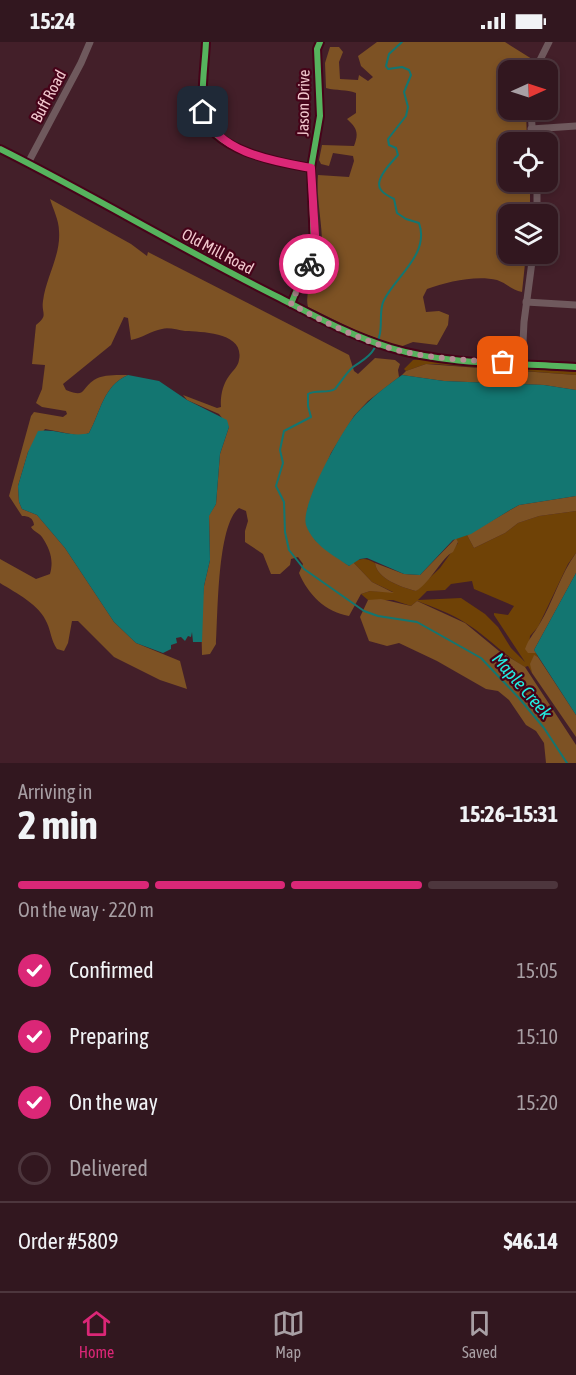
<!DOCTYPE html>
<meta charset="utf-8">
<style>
body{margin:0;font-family:"Asap Condensed",sans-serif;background:#3d242c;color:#f1f3f6;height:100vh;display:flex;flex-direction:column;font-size:22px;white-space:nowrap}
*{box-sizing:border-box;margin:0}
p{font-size:20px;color:#a89fa4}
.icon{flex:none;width:33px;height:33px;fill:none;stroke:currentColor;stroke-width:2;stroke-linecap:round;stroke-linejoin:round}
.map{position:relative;height:721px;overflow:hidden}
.side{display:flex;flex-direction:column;background:#32171f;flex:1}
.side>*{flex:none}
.needle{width:39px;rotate:87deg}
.controls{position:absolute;left:498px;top:18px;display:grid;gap:12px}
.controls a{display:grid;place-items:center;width:60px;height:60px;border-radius:12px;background:#32171f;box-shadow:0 3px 9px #0003,0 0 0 2px #4d363d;font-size:30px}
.pin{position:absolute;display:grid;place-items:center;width:51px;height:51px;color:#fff;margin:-26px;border-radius:12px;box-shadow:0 3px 9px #0006}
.courier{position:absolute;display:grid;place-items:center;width:60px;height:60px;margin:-30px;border:4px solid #db2777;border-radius:50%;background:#fff;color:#222;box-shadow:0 2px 8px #0007}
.headline em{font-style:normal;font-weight:700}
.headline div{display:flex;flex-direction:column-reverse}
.headline{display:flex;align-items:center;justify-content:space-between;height:102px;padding:0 18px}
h1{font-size:39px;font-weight:700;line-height:45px}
.bar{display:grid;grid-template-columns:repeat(4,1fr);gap:9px 6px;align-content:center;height:72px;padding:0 18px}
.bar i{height:8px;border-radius:4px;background:#4d363d}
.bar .on{background:#db2777}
.bar p{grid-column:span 4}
.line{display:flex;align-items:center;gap:15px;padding:0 18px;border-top:2px solid #4d363d}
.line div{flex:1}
ol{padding:0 18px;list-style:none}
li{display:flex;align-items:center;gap:18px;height:66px}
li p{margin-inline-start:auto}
li .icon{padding:6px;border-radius:50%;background:#db2777;color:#fff;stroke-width:4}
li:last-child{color:#a89fa4}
li i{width:33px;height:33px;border:3px solid #4d363d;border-radius:50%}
.status{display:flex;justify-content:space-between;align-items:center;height:42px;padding:0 30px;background:#32171f;direction:ltr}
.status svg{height:16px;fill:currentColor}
.menu{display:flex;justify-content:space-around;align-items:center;height:84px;border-top:2px solid #4d363d;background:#32171f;font-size:16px;color:#a89fa4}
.menu a{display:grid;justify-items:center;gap:3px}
.menu .on{color:#db2777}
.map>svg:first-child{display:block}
.green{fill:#6f4206;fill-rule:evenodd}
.forest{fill:#7d5224}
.water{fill:#137671}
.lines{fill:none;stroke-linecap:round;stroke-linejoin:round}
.stream{stroke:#137671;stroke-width:2}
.minor{stroke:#6f595d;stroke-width:7}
.cycleway-casing{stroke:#460319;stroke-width:10}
.cycleway{stroke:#56b35d;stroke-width:6}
.done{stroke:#b58d94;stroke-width:6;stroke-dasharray:0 10.8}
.route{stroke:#db2777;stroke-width:8}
.labels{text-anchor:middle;stroke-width:4.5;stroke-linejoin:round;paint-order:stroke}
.street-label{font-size:16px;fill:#f2c8ce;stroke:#460319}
.water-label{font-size:18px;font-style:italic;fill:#23ece0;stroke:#460319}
</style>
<div class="status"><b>15:24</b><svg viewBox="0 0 49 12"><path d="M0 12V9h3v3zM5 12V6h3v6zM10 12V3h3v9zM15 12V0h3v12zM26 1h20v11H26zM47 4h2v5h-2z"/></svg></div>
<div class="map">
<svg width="576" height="721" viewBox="0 0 576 721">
<rect width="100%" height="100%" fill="#431f29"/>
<g class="green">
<path d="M 424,317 L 576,330 L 576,333 L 435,322 L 426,322 L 406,329 L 404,327 L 413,318 Z"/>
<path d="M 576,469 L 576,511 L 568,522 L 538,585 L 530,594 L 528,611 L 536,611 L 538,615 L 534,614 L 531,622 L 532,631 L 528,624 L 525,625 C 502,612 486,593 464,580 C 450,571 433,565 417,559 L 411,564 L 393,558 L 368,558 L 361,552 L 370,549 L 393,550 L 372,540 L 353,520 C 362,516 366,516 375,521 C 377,537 401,545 416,549 L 440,526 L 458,501 L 456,496 L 467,493 L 474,506 L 505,491 L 518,481 L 539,474 ZM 472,539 L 474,547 L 514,564 L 508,573 L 494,571 L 494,573 L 525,620 L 511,606 L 498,585 L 485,572 L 461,556 L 418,558 L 427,549 L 445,548 L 451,542 Z"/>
</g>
<g class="forest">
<path d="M 377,0 L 505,0 L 532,17 L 528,28 L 508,28 L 508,68 L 526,68 L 527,100 L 508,100 L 508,140 L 530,140 L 530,172 L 508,172 L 508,212 L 526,212 L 522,250 C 512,248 506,241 497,238 C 475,233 447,240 427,247 L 423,255 L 426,270 L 439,269 L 449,273 L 448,283 L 437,303 L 413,300 L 400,305 L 357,289 L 308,265 C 303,244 322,229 322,208 C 323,183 316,158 318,133 L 349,135 L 354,119 L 353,114 L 333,111 L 329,124 L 321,122 L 319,118 L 322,103 L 354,104 C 359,91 357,86 347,77 L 356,71 L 356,51 C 346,47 337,49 326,46 L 325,21 L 330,5 L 339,5 L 343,10 L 339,20 L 340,37 L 358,38 L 359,33 L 368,39 L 373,35 L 361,24 L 358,14 Z"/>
<path d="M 50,157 L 131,202 L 147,214 L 148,210 L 349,313 L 354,329 L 358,332 L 375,316 L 395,318 L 400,322 L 398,328 L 399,335 L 368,359 L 354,374 L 331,411 L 307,468 L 315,498 L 349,524 L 353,520 L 372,540 L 394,551 L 370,549 L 361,552 L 349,574 C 325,570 308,552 299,531 L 303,522 L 298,515 L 291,517 L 290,523 L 280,532 L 271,532 L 263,512 L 245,500 L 245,489 L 248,479 L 246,469 L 239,466 C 217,483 218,573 216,602 L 210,612 L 202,613 L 201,571 L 204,544 L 210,518 L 209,473 L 216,462 L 220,412 L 229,385 L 219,372 L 187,358 L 183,353 L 217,366 L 221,365 C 220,354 223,342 229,334 C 233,328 238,325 239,318 C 245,290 202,290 185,289 C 178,288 168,285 162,287 C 151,289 142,296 131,298 L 128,276 L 124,275 L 111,303 L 63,342 L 66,348 C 86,356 80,348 94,338 C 103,332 118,333 128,333 C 103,344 101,369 89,391 L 81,394 L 45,387 L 28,410 L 18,444 L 19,460 L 22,467 L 37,473 L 65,506 L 114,580 L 136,601 L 180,619 L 187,647 L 160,638 L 114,615 L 78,579 L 72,579 L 68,601 L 64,609 L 57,607 C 51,598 51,590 47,581 C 40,563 16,551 0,541 L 0,517 L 36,537 L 50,532 C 54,518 50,507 42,495 C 38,490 34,490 31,485 L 34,483 C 33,476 29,474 22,474 L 9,454 L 31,374 L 34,370 L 63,375 L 67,372 L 66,369 L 42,365 L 36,361 L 42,347 L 45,323 L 32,322 L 36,283 C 49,273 41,272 43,259 C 46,235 61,213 59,189 C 59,178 53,167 50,157 Z"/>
<path d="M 426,322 L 576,333 L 576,348 L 544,343 L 444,339 L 402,333 L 406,329 Z"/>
<path d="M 576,454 L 576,469 L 539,474 L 518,481 L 505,491 L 474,506 L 467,493 L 519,463 Z"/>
<path d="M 456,496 L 458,500 L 453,510 C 442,515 431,540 416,549 C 401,545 377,537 375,521 L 404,532 L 420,533 Z"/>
<path d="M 576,511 L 576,531 L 534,608 L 536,611 L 528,611 L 525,607 C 529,596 533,593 539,583 C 553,560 560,533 576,511 Z"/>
<path d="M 381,557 L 411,564 L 417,559 L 465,581 L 499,609 L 525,625 L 576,703 L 576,721 L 546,721 L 544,701 L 536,689 L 526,683 L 509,658 L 498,649 L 486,647 L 437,619 L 399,601 L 387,604 L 369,599 L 360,575 L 368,558 Z"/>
<path d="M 534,613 L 538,615 L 576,673 L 576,695 L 532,631 L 530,622 Z"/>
</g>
<g class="water">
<path d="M 128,333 L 159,339 L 187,358 L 227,378 L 229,385 L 220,412 L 216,462 L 209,474 L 210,518 L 204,544 L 202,600 L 193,600 L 192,590 L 191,595 L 188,594 L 185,599 L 181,595 L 176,596 L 177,601 L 171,603 L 171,607 L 163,611 L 136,601 L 114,580 L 65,506 L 37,473 L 22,467 L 19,460 L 18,444 L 28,410 L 38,389 C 55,386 72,396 89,391 C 101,369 103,344 128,333 Z"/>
<path d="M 402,333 L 444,339 L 544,343 L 576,348 L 576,454 L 519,463 L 510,468 L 471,492 L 453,498 L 420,533 L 404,532 L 367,516 L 360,517 L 349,524 C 333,513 313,503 306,483 C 300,463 342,388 356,372 C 370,357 386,344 402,333 Z"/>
<path d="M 576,531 L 576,673 L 534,608 Z"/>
</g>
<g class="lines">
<path class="stream" d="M 402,0 L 389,12 L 386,24 L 388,27 L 402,25 L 409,28 L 411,33 L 404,50 L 408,65 L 406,74 L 388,97 L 389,103 L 396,106 L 398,113 C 392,120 373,138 381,148 C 384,152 390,155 394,157 L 397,171 L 406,177 L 419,181 C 430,212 396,234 384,258 C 377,271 386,288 374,307 C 369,316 361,319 353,325 C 346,331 341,340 335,347 C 327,352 317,347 308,352 L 308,364 L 311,375 L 284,389 L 280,408 L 283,421 L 276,444 L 284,460 L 285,490 L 289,508 L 304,527 L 364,569 L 378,574 L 417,580 L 481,616 L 519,656 L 544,686 L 567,721"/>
<g class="minor">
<path d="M 206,0 C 205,22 201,47 203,69 C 207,108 281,121 311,126"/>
<path d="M 535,28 L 549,0"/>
<path d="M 531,68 L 533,100"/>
<path d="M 531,87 L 576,84"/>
<path d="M 0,107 C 94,154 185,209 280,256 C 317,275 351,294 391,306 C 446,323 519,321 576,325"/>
<path d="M 28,121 L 81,21 L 90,0"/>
<path d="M 537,172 L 537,140"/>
<path d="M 526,260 L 576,263"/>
<path d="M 291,262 L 314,205 L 311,126 L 320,74 L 317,7 L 320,0"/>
<path d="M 522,321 L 524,280 L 533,212"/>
</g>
<defs>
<g id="cycleway">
<path d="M 206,0 C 205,22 201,47 203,69 C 207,108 281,121 311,126"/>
<path d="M 0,107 C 94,154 185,209 280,256 C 317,275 351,294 391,306 C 446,323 519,321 576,325"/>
<path d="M 291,262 L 314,205 L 311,126 L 320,74 L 317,7 L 320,0"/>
</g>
</defs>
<use href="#cycleway" class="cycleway-casing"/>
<use href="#cycleway" class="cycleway"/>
</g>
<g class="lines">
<path class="done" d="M 309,222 L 291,262 C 324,280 357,297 393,307 C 429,317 467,318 503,320"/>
<path class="route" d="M 203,70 C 218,111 273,119 311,126 L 315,193 L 309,222"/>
</g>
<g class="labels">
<g class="street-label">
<text transform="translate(48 54) rotate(-62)" y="6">Buff Road</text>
<text transform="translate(303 61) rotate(-89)" y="6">Jason Drive</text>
<text transform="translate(218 209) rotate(28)" y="6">Old Mill Road</text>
</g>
<g class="water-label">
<text transform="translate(522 644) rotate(49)" y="6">Maple Creek</text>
</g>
</g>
</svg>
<div class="controls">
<a><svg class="needle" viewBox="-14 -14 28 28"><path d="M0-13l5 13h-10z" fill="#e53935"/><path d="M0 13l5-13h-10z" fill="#a89fa4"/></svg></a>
<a><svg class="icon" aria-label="locate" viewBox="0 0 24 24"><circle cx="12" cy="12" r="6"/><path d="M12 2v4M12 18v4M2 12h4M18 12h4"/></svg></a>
<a><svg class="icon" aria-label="layers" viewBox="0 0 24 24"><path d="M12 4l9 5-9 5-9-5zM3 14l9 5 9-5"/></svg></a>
</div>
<div class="pin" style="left:503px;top:320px;background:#ea580c"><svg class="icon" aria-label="bag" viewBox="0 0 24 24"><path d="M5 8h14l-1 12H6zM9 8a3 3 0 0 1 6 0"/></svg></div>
<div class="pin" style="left:203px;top:70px;background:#1f2937"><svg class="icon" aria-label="home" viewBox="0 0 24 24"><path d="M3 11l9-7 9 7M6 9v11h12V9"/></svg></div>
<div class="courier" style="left:309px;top:222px"><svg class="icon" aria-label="bike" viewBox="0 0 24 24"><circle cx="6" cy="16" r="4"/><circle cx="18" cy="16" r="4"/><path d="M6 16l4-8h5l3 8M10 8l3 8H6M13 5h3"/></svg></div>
</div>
<section class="side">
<div class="headline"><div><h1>2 min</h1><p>Arriving in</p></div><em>15:26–15:31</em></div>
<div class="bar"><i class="on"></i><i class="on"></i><i class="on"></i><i></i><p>On the way · 220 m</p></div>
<ol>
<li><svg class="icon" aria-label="check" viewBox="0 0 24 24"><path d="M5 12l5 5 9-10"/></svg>Confirmed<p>15:05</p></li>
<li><svg class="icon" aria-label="check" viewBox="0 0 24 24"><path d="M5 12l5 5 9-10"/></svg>Preparing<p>15:10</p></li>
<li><svg class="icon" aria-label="check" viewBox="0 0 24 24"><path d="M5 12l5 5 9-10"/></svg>On the way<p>15:20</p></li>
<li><i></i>Delivered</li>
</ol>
<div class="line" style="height:78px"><div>Order #5809</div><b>$46.14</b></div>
</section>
<nav class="menu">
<a class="on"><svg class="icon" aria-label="home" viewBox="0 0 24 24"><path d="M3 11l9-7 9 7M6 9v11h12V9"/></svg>Home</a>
<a><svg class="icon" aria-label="map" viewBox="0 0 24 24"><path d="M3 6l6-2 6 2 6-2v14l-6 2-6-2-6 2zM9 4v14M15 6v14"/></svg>Map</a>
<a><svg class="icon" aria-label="saved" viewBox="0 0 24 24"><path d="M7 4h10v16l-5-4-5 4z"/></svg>Saved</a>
</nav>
